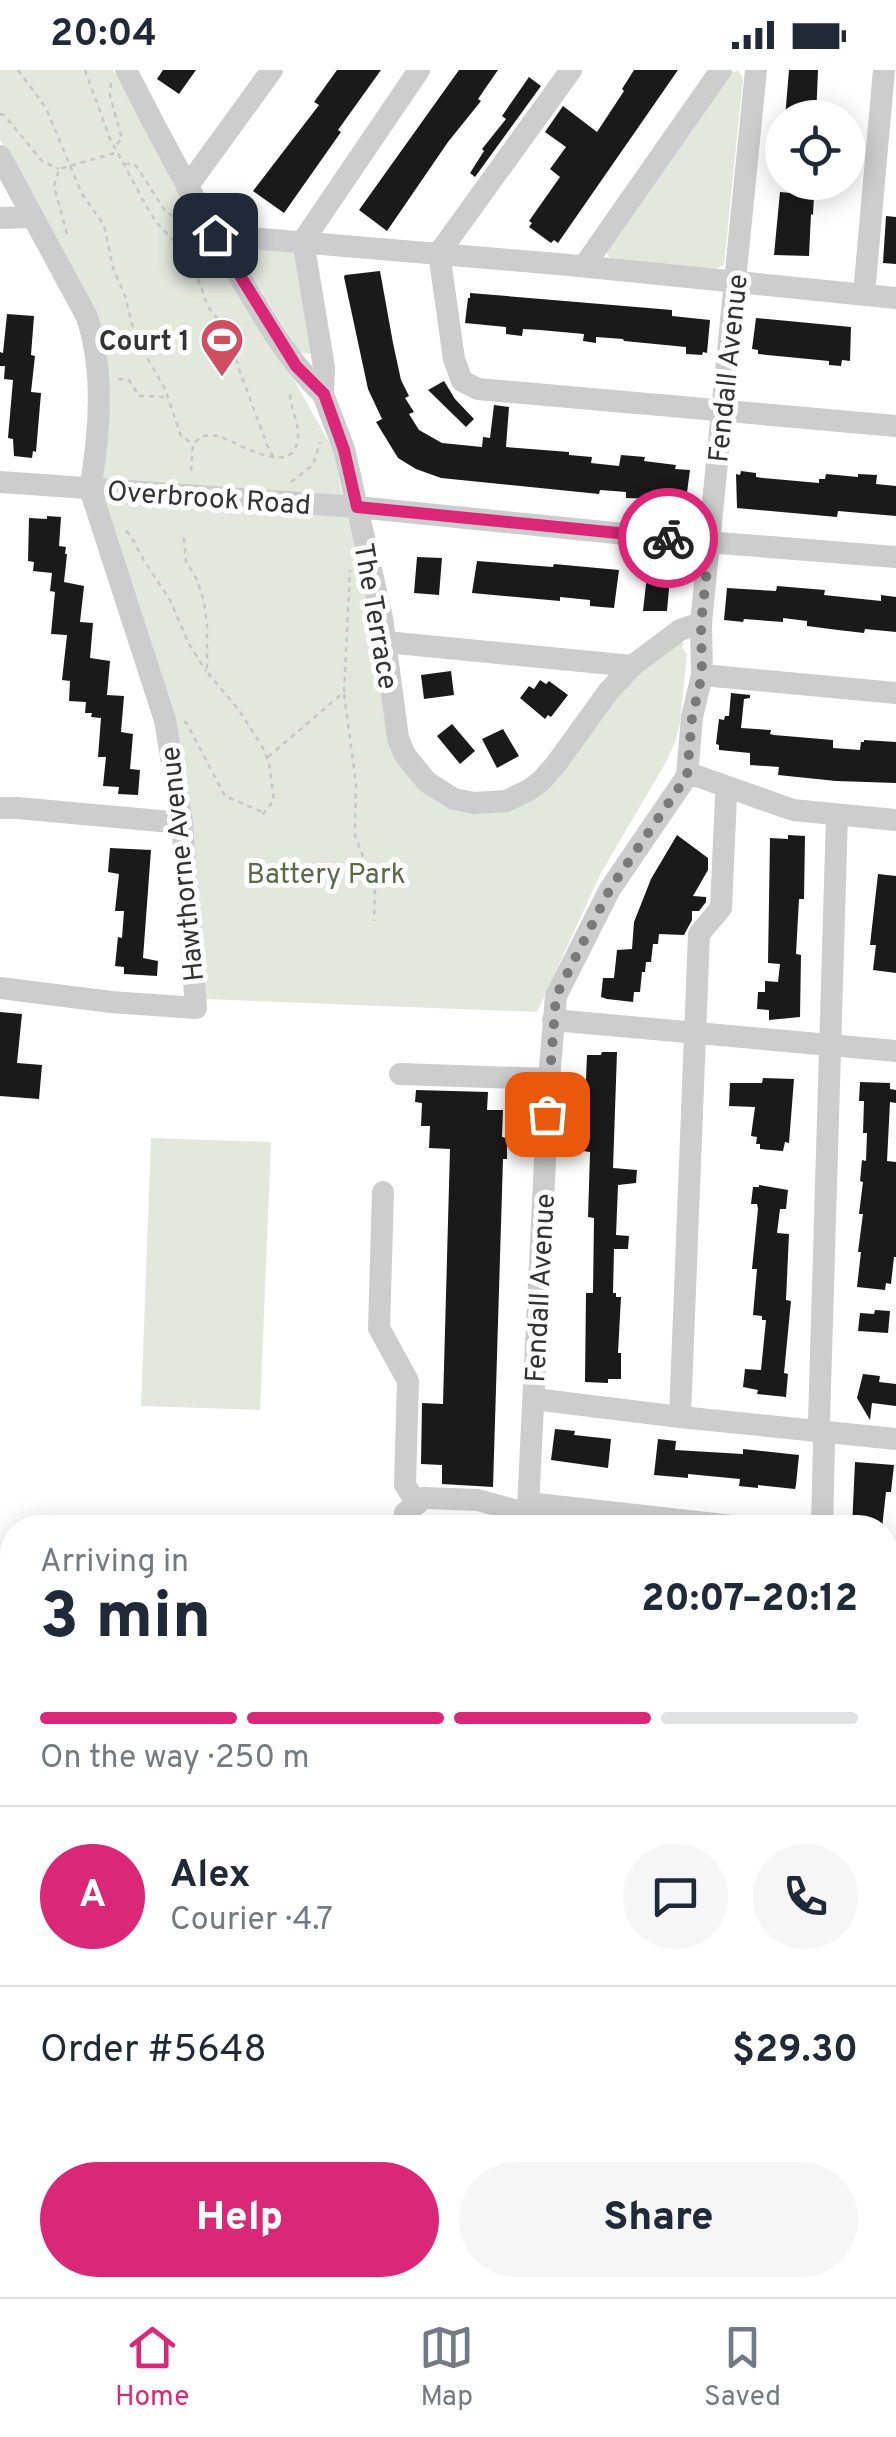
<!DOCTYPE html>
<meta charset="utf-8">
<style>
body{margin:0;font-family:Overpass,sans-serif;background:#f6f6f7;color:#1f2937;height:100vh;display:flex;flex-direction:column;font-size:38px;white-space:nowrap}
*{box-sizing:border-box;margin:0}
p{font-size:32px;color:#747a83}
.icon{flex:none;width:55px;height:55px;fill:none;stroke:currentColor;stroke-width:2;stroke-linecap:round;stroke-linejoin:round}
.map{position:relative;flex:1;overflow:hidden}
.panel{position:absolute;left:0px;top:1445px;width:898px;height:782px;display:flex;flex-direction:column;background:#fff;border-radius:40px 40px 0 0;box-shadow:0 5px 25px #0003}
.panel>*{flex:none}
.controls{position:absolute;left:765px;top:30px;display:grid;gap:20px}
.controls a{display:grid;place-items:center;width:100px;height:100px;border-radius:50%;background:#fff;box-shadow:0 5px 25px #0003;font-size:50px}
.pin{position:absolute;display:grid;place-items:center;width:85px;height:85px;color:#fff;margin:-42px;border-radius:20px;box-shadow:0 5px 15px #0006}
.courier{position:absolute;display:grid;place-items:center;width:100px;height:100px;margin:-50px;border:8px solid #db2777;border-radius:50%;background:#fff;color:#222;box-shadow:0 2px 12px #0007}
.overview em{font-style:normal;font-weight:800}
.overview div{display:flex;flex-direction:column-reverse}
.overview{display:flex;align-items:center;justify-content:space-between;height:170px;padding:0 40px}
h1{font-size:65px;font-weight:800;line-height:75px}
.bar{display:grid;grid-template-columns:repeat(4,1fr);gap:15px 10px;align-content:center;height:120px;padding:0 40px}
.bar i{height:12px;border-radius:8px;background:#e0e1e3}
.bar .active{background:#db2777}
.bar p{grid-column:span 4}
.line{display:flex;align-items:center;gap:25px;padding:0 40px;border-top:2px solid #e0e1e3}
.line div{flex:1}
.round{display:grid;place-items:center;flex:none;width:105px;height:105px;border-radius:52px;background:#f6f6f7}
.cta{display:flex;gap:20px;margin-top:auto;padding:20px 40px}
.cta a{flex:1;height:115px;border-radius:60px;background:#db2777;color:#fff;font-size:40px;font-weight:800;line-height:115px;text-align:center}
.cta a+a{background:#f6f6f7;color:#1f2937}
.status{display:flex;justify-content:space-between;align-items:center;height:70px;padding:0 50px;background:#fff;direction:ltr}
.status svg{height:28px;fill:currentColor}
.dock{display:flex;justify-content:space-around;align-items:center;height:140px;border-top:2px solid #e0e1e3;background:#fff;font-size:28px;color:#747a83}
.dock a{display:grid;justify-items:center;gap:5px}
.dock .active{color:#db2777}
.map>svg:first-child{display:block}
.green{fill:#e3e8dd}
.building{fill:#1a1a1a}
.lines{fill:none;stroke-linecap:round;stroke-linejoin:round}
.path{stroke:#c7c7c7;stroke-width:2.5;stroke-dasharray:5 5;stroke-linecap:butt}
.minor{stroke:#cdcdcd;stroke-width:22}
.done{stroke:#7a7a7a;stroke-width:10;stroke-dasharray:0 18}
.route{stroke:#db2777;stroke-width:12}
.labels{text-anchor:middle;stroke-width:10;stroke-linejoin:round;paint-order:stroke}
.poi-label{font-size:28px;font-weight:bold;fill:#333;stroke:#fff;text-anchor:end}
.street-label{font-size:28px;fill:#333;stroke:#fff}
.park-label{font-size:28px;fill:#596a45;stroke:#fff}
</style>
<div class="status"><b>20:04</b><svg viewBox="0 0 49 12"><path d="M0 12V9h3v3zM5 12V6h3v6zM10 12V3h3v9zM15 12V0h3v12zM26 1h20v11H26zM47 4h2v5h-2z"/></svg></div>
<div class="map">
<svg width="896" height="2227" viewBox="0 0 896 2227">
<rect width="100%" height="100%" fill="#fff"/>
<g class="green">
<path d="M 0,0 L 113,0 L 179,123 L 290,303 L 334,381 L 340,416 L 412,706 L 513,736 L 612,626 L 679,572 L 684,573 L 682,578 L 687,584 L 680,653 L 675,672 L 666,692 L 601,803 L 537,942 L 205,929 L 190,748 L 107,441 L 78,213 L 0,70 Z"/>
<path d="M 738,1 L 743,8 L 724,195 L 716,199 L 614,190 L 609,187 L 606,182 L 731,2 Z"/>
<path d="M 242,177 L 293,181 L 314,279 L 312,284 L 300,283 L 239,185 Z"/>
<path d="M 151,1068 L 271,1072 L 260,1340 L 141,1336 Z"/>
<path d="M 885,2076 L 896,2078 L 896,2227 L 379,2227 L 379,2215 L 885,2215 Z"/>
</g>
<g class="building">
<path d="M 163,0 L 196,0 L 179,24 L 157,9 Z"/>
<path d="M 337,0 L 381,0 L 338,60 L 341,62 L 284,143 L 253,121 L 319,35 L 314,32 Z"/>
<path d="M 459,0 L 498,0 L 478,29 L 481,31 L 448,72 L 387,161 L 359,140 Z"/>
<path d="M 634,0 L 678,0 L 558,173 L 554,170 L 551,173 L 529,157 L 532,153 L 529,151 L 560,107 L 550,99 L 566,77 L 545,62 L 563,36 L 597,62 L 624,21 L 622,19 Z"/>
<path d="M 789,0 L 818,0 L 816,48 L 785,48 Z"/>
<path d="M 529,7 L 541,16 L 475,107 L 470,103 L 484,81 L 482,79 L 506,49 L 502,46 Z"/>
<path d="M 780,122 L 814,125 L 813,145 L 811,144 L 809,186 L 774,185 Z"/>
<path d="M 886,146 L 896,147 L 896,194 L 883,193 Z"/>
<path d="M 380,201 L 393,273 L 401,310 L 409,326 L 405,328 L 414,342 L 409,344 L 419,360 L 442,373 L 482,377 L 483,367 L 490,368 L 494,335 L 509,337 L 506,377 L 569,382 L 569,385 L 592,387 L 591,393 L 619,396 L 621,385 L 645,387 L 644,391 L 676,395 L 675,399 L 690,400 L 686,430 L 626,428 L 626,422 L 600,420 L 599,424 L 441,408 L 416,399 L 398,388 L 376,352 L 382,349 L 368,319 L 344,207 L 345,205 Z"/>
<path d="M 470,223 L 672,240 L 672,246 L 710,250 L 707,283 L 703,282 L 702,285 L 686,284 L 686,277 L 624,271 L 623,269 L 596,267 L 596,273 L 583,271 L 584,264 L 540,260 L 523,259 L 522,266 L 506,264 L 506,257 L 465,253 L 468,228 L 470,228 Z"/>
<path d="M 7,244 L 34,246 L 31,285 L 35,286 L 31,322 L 41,323 L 36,382 L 33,381 L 32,388 L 14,386 L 13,369 L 8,368 L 13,310 L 4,309 L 5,296 L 0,296 L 0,282 L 3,283 Z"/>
<path d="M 756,248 L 851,257 L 850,291 L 842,290 L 841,296 L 829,295 L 829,291 L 758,284 L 758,280 L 752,279 Z"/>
<path d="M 444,311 L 455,329 L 474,349 L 466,357 L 428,320 Z"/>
<path d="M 741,401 L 756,403 L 756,407 L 763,408 L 819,413 L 819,409 L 825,409 L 826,404 L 858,407 L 858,404 L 877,405 L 876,414 L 896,416 L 896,446 L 838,441 L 837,447 L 737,438 L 736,404 L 740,405 Z"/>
<path d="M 47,446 L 61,447 L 59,476 L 66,477 L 65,484 L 67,484 L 64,512 L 84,516 L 80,552 L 93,553 L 90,588 L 110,591 L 107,625 L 124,626 L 121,662 L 133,664 L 130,699 L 140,700 L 138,725 L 118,724 L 119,717 L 103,716 L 106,687 L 98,687 L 101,648 L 91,647 L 92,643 L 85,643 L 86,632 L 69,631 L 70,611 L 62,610 L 67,565 L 51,564 L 55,522 L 50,521 L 52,503 L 33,501 L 34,492 L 28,491 L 29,448 L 47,449 Z"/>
<path d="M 417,487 L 442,488 L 439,525 L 414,523 Z"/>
<path d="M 477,491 L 553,497 L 554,494 L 619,500 L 614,538 L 590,536 L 590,530 L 560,527 L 560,531 L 472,523 Z"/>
<path d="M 647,505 L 670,507 L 667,541 L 643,541 Z"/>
<path d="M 777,516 L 825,520 L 824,525 L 881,531 L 881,525 L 896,527 L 896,562 L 865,559 L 864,563 L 838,560 L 807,556 L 807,551 L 783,548 L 783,552 L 744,549 L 743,552 L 724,550 L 727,518 L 776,521 Z"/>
<path d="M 451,601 L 454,625 L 424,629 L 421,605 Z"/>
<path d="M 540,610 L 546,614 L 549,611 L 568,625 L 551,647 L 548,645 L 545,649 L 520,628 L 529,616 L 534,619 Z"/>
<path d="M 731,623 L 750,625 L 750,628 L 744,629 L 741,658 L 771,660 L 770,664 L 774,665 L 833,670 L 833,678 L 860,680 L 861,672 L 864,672 L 864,670 L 896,672 L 896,713 L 836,711 L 778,705 L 779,697 L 750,695 L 750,683 L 719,680 L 719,675 L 716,674 L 719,649 L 724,650 L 725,646 L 729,646 Z"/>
<path d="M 452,654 L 475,681 L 460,694 L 437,666 Z"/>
<path d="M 503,659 L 519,686 L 497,698 L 482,669 Z"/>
<path d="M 677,765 L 708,788 L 708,800 L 693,826 L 706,827 L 706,832 L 699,841 L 692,841 L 692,850 L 684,865 L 659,864 L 658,874 L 653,874 L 651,892 L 646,892 L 645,902 L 642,902 L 640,922 L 634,922 L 633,932 L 607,929 L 601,927 L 603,908 L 614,908 L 617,880 L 632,879 L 634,852 L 651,809 Z"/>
<path d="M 788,765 L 805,766 L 804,829 L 799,829 L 796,884 L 801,885 L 800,947 L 769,950 L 769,940 L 757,939 L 758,922 L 765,922 L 765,911 L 778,912 L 780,894 L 768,893 L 770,768 L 788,769 Z"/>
<path d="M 110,778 L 151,780 L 143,888 L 158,891 L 157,906 L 124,904 L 124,897 L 115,896 L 118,867 L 122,868 L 124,841 L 115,841 L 119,804 L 108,802 Z"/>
<path d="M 878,804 L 896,806 L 896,903 L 873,900 L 876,875 L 870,875 Z"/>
<path d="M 0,942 L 22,944 L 17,993 L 42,995 L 39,1029 L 0,1026 Z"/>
<path d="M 602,982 L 617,982 L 613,1098 L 637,1100 L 636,1113 L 618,1115 L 616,1165 L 629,1166 L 628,1179 L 614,1179 L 613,1223 L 616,1223 L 616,1227 L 621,1227 L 618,1283 L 621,1283 L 621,1309 L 608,1309 L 608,1313 L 585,1312 L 586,1223 L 593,1223 L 594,1148 L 588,1147 L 590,1084 L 590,1082 L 583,1081 L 587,985 L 601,985 Z"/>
<path d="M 763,1008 L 794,1009 L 789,1073 L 785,1072 L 783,1081 L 760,1079 L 760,1074 L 756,1074 L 757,1067 L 751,1066 L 755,1037 L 729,1036 L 730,1013 L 762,1013 Z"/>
<path d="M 860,1012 L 890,1013 L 890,1019 L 896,1020 L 896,1033 L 890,1032 L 887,1091 L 896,1092 L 896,1187 L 894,1187 L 891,1214 L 886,1213 L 885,1220 L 857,1217 L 861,1182 L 858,1182 L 863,1144 L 859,1144 L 863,1112 L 860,1111 L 862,1090 L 866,1091 L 867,1063 L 863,1063 L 864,1031 L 859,1031 Z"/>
<path d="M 416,1020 L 488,1022 L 487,1040 L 503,1040 L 502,1067 L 507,1068 L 507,1089 L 503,1089 L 493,1417 L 442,1414 L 442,1395 L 421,1394 L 422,1333 L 443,1334 L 450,1079 L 429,1078 L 430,1056 L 421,1056 L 422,1033 L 415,1032 Z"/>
<path d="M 759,1115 L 788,1120 L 786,1139 L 780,1139 L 777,1163 L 789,1164 L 786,1230 L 791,1231 L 784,1303 L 788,1304 L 786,1327 L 757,1324 L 758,1320 L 743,1317 L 745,1299 L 761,1300 L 766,1250 L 762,1250 L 762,1246 L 753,1245 L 757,1199 L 752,1199 L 758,1139 L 757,1134 L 751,1134 L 753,1117 L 759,1117 Z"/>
<path d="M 875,1240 L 890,1241 L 888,1263 L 858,1261 L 860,1243 L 874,1244 Z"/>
<path d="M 863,1304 L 880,1306 L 879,1312 L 896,1314 L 896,1336 L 872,1333 L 870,1350 L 857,1328 Z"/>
<path d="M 555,1359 L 575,1361 L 574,1365 L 611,1369 L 608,1398 L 551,1390 Z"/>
<path d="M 658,1369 L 676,1371 L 675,1380 L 743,1384 L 743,1379 L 799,1385 L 796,1415 L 795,1419 L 758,1415 L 758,1418 L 739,1416 L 740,1409 L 688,1404 L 688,1408 L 654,1405 Z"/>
<path d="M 855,1392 L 894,1395 L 891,1422 L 886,1422 L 882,1458 L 852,1458 Z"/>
</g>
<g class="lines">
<g class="path">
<path d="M 18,0 L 46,38 L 82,124 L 104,155 L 113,198 L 125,226 L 135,266 L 165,319 L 181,366 L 193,374"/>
<path d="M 85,0 L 110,69 L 148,139 L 156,152 L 186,184 L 196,203 L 208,237 L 229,263 L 239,299 L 267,375 L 274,388"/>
<path d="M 111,13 L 110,26 L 122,69 L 115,76"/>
<path d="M 0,44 L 4,45 L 42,91 L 59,99"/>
<path d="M 125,94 L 134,94 L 137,97 L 165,141 L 183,153"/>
<path d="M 67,164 L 54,116 L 59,99 L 115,83"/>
<path d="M 118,309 L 129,310 L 139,326 L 166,327"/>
<path d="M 191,401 L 193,374 L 202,366 C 211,365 218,365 226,369 C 243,376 295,408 298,367 C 299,351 289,337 290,320"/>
<path d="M 291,412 L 313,395 L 320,372"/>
<path d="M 126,461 L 131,466 L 143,489 L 170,530 L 189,574 L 206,601"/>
<path d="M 184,468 L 186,492 L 196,508 L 204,531 L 207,555 L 207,602 L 239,640 L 263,678 L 269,693 L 274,730 L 260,748"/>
<path d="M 344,624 L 356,714 L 355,765 L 375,819 L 374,851"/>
<path d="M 184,652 L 186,652 L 225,726 L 262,742"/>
<path d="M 268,687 L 344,622 L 350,500"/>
<path d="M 392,2215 L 399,2221 L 429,2227"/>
</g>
<g class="minor">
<path d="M 126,0 C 161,69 198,137 238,204 C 264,247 287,290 323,324"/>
<path d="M 419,0 L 303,171 L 324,297 L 323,324 L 344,379 L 382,548 L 398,668 L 405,685 L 427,712 L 454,729 L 474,733 L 506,731 L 529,720 L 541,711 L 556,694 L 608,622 L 632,596 L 680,560 L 701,553"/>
<path d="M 571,0 L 439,183 L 454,289 L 462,311 L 478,319 L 896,356"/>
<path d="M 0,86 L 87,247 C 105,302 100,364 90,419 L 165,650 L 182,753 L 196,938 L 111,932 L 0,918"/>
<path d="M 187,117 L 272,0"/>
<path d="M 0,148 L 33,147"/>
<path d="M 215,165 L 569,195 L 896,228"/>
<path d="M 584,196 L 721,0"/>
<path d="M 864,224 L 884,0"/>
<path d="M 0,412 L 357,437 L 694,471 L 896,487"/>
<path d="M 386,572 L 632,596"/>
<path d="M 702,605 L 896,623"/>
<path d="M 687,706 L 697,706 L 793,740 L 896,750"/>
<path d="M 0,738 L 17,738 L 182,753"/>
<path d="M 553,950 L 896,981"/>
<path d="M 400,1004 L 549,1009"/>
<path d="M 383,1122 L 379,1258 L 408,1311 L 405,1415 L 417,1434"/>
<path d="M 534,1329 L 680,1347 L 896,1369"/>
<path d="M 680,1347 L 699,864 L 721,838 L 726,727 L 731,719"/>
<path d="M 528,1433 L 751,1458"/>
<path d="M 404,1458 L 405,1443 L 424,1428 L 478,1430 L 528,1444"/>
<path d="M 527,1458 L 549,1009 L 556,926 L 610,819 L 687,706 L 692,647 L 702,605 L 701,553 L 756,0"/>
<path d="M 822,1458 L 824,1373 L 819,1351 L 837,745"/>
<path d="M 885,1640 L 896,1642"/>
<path d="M 0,1668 L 12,1668"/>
<path d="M 885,1912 L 896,1913"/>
<path d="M 0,2174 L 8,2077"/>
<path d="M 153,2227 L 154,2215"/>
<path d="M 335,2227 L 336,2215"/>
</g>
</g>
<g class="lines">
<path class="done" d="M 547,1044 L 556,926 L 610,819 L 687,706 L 692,648 L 702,605 L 701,553 L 710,472 L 668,468"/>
<path class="route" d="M 215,165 L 296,296 L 324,324 L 344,380 L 357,437 L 668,468"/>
</g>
<defs>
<symbol id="stadium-pin" viewBox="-11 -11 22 30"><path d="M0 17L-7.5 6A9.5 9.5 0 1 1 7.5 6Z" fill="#d14e60" stroke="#fff"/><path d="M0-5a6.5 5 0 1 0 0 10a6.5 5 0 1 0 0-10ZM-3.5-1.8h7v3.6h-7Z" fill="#fff"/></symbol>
</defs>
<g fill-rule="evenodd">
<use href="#stadium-pin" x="197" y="245" width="50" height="68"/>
</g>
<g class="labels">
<g class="poi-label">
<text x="190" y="280">Court 1</text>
</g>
<g class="street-label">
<text transform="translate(727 298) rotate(-84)" y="10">Fendall Avenue</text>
<text transform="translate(209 427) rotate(4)" y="10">Overbrook Road</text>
<text transform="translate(377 546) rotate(80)" y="10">The Terrace</text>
<text transform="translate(181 794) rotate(-96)" y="10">Hawthorne Avenue</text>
<text transform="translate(539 1218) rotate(-87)" y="10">Fendall Avenue</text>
</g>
<g class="park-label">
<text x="326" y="813">Battery Park</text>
</g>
</g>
</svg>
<div class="controls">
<a><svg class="icon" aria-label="locate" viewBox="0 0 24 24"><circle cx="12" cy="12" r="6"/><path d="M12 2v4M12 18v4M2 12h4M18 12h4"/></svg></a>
</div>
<div class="pin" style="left:547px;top:1044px;background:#ea580c"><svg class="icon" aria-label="bag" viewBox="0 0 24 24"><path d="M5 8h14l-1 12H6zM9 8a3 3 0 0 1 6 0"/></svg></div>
<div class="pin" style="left:215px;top:165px;background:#1f2937"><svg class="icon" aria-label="home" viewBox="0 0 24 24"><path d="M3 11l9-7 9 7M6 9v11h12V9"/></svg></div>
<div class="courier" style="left:668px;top:468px"><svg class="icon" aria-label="bike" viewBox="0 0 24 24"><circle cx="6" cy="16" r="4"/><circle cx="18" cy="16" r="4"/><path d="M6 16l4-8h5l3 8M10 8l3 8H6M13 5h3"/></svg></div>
<section class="panel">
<div class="overview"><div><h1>3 min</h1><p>Arriving in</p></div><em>20:07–20:12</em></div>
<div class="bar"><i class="active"></i><i class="active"></i><i class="active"></i><i></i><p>On the way · 250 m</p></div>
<div class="line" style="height:180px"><b class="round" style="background:#db2777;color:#fff">A</b><div><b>Alex</b><p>Courier · 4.7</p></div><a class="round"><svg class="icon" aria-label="chat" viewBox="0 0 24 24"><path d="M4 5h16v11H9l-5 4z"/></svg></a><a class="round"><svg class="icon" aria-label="phone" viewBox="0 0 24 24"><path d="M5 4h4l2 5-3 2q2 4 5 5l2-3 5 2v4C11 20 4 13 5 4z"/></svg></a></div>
<div class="line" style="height:130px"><div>Order #5648</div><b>$29.30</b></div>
<div class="cta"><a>Help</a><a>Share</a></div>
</section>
</div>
<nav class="dock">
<a class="active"><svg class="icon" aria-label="home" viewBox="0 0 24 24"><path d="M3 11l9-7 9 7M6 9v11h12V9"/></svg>Home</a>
<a><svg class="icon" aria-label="map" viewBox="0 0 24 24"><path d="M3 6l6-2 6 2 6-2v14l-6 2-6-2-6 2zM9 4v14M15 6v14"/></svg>Map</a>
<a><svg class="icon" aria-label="saved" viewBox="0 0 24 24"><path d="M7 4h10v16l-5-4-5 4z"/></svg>Saved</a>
</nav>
